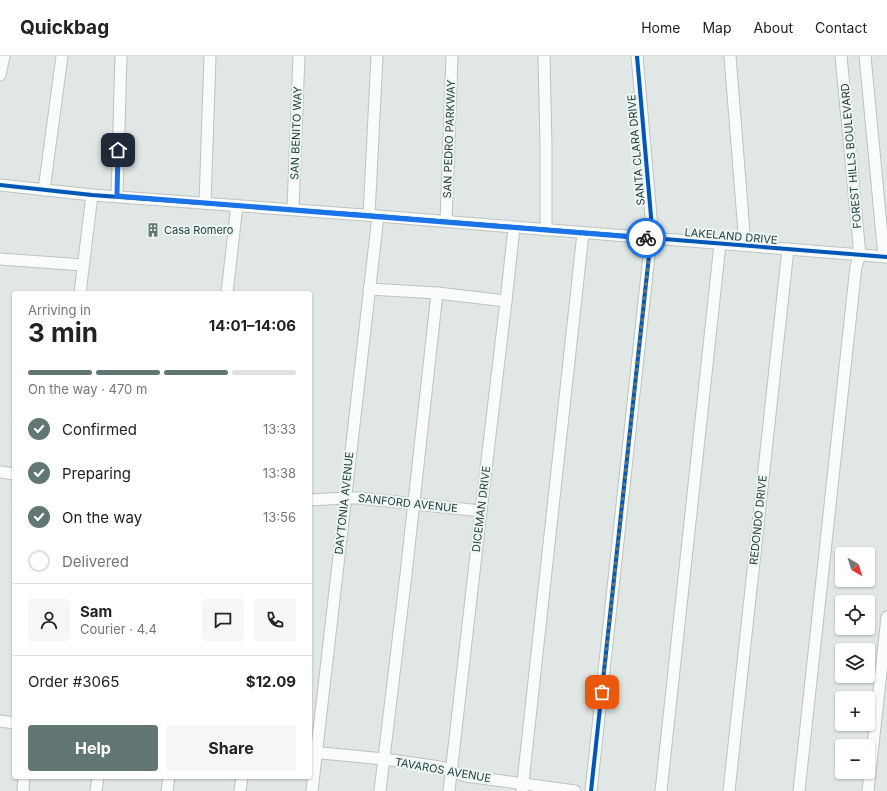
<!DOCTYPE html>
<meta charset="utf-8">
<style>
body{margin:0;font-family:Inter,sans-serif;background:#f6f6f6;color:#222;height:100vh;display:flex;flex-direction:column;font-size:15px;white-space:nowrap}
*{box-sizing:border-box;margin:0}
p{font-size:13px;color:#767676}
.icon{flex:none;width:22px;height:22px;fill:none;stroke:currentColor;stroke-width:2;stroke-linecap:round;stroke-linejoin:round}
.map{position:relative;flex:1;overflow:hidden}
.side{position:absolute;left:12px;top:235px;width:300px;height:488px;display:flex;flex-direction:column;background:#fff;border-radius:4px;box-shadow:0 1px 3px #0004}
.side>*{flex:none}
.needle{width:26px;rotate:141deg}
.fabs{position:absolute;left:835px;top:491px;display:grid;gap:8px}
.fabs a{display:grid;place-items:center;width:40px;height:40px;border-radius:4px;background:#fff;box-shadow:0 1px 3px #0004;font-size:20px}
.pin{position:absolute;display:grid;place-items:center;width:34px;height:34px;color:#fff;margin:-17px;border-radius:8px;box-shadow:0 2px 6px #0006}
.courier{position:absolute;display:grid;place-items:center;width:40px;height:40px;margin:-20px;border:3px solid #1a73e8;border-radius:50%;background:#fff;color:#222;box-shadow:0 1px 5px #0007}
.head em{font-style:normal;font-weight:700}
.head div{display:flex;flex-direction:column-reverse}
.head{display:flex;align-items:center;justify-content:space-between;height:68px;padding:0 16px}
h1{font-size:26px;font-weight:700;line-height:30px}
.bar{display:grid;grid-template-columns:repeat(4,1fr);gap:6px 4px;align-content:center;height:48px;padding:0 16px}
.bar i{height:5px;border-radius:3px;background:#e0e0e0}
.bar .on{background:#627674}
.bar p{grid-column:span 4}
.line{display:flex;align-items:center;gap:10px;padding:0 16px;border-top:1px solid #e0e0e0}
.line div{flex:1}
.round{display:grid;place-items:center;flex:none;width:42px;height:42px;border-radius:4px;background:#f6f6f6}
ol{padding:0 16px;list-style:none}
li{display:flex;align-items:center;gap:12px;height:44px}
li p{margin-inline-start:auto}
li .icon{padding:4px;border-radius:50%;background:#627674;color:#fff;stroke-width:4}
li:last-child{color:#767676}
li i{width:22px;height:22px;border:2px solid #e0e0e0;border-radius:50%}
.primary-button{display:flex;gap:8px;margin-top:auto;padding:8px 16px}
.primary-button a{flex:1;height:46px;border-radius:4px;background:#627674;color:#fff;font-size:16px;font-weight:700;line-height:46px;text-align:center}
.primary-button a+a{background:#f6f6f6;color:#222}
header{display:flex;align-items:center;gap:24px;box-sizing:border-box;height:56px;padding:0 20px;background:#fff;border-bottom:1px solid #e0e0e0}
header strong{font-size:19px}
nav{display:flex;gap:22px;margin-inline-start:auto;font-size:14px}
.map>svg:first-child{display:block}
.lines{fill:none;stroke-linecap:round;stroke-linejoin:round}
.minor-casing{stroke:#bdc3c2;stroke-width:13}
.minor{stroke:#fafbfb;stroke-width:11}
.cycleway-casing{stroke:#edf6f4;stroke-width:6}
.cycleway{stroke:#0057b8;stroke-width:4}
.done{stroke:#627674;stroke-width:4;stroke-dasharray:0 7.2}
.route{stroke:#1a73e8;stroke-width:5}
.labels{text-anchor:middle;stroke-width:4;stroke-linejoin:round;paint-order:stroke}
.street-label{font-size:11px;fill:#1e3937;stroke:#edf6f4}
.poi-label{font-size:11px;fill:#1e3937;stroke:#edf6f4;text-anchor:start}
</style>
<header>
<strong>Quickbag</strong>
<nav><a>Home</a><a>Map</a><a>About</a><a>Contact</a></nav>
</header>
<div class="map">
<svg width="887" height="735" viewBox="0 0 887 735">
<rect width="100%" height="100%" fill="#e0e7e5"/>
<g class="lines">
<defs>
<g id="minor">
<path d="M 544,0 L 546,90 L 546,174"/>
<path d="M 730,0 L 745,189"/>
<path d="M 865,0 L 884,201"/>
<path d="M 0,19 L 4,0"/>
<path d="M 0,129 L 92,139 L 378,160 L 887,201"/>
<path d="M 44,134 L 62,0"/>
<path d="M 117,140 L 121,0"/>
<path d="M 205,147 L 210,0"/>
<path d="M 293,153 L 299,0"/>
<path d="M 369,159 L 377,0"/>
<path d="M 446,165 L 452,0"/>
<path d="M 0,203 L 83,209"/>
<path d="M 369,233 L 437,237 L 506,245"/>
<path d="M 80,237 L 92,139"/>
<path d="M 227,237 L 237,149"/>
<path d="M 0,416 L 14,418"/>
<path d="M 310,444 L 345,442 L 359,442 L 481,455"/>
<path d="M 0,665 L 14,667"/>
<path d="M 311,696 L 384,703 L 440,711 L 466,720 L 575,735"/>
<path d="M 23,735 L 24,721"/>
<path d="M 96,735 L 98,721"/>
<path d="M 167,735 L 169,721"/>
<path d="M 240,735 L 242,721"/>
<path d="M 312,735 L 378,160"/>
<path d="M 380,735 L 406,518 L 437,237"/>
<path d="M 449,735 L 481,455 L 506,245 L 514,172"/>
<path d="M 522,735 L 583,177"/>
<path d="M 591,735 L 652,172 L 637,0"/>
<path d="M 661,735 L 720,188"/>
<path d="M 729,735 L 788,193"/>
<path d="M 799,735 L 856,210 L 860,199 L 841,0"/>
<path d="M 868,735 L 887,561"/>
</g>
</defs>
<use href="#minor" class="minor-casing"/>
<use href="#minor" class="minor"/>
<defs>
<g id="cycleway">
<path d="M 0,129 L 92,139 L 378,160 L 887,201"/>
<path d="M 591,735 L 652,172 L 637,0"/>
</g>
</defs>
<use href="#cycleway" class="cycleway-casing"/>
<use href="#cycleway" class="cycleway"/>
</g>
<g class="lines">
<path class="done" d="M 602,636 L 651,182 L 646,182"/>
<path class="route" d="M 118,94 L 117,140 L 646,182"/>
</g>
<defs>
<symbol id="building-bare" viewBox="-9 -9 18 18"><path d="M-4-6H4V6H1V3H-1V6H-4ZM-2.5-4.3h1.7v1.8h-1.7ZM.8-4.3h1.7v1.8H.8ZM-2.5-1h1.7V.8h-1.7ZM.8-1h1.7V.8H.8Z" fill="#627674" stroke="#edf6f4" stroke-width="2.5" paint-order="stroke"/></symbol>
</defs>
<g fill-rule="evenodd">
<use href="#building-bare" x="143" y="164" width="20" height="20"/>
</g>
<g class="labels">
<g class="street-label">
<text transform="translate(296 77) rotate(-88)" y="4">SAN BENITO WAY</text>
<text transform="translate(449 83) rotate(-88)" y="4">SAN PEDRO PARKWAY</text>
<text transform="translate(636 94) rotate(-95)" y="4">SANTA CLARA DRIVE</text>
<text transform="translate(851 100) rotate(-95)" y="4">FOREST HILLS BOULEVARD</text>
<text transform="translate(731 180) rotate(5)" y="4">LAKELAND DRIVE</text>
<text transform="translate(344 447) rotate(-84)" y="4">DAYTONIA AVENUE</text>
<text transform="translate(408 447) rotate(6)" y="4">SANFORD AVENUE</text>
<text transform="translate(481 453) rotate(-83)" y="4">DICEMAN DRIVE</text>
<text transform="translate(758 464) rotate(-84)" y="4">REDONDO DRIVE</text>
<text transform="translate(443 714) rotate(10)" y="4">TAVAROS AVENUE</text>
</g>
<g class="poi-label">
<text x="164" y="178">Casa Romero</text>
</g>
</g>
</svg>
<div class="fabs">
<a><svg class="needle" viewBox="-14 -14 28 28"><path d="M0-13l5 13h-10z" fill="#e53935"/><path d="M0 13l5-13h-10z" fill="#767676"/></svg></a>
<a><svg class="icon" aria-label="locate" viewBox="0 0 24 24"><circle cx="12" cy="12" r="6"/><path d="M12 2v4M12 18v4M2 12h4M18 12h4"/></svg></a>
<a><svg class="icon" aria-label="layers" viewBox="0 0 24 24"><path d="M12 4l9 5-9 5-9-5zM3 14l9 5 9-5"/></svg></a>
<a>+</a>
<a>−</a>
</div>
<div class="pin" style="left:602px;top:636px;background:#ea580c"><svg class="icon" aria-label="bag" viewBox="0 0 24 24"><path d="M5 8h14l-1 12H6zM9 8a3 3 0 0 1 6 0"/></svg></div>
<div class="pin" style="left:118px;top:94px;background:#1f2937"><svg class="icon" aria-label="home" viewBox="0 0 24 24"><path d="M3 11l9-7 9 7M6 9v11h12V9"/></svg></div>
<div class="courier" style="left:646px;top:182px"><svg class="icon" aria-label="bike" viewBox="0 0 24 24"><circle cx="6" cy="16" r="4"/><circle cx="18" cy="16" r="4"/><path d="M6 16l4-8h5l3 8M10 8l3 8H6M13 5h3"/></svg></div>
<section class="side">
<div class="head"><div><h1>3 min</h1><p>Arriving in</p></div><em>14:01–14:06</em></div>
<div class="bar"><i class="on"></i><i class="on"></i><i class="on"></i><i></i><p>On the way · 470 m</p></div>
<ol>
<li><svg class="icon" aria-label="check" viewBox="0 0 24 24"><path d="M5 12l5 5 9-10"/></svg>Confirmed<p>13:33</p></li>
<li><svg class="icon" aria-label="check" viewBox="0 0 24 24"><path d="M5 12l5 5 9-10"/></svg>Preparing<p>13:38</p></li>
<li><svg class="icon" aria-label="check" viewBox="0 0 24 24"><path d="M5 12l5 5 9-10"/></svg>On the way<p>13:56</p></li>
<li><i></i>Delivered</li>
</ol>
<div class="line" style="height:72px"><a class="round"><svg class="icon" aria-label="person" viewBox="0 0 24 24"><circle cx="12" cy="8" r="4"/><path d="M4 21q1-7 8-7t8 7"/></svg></a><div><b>Sam</b><p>Courier · 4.4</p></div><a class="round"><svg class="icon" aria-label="chat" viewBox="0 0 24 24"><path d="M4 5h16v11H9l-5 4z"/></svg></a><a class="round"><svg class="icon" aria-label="phone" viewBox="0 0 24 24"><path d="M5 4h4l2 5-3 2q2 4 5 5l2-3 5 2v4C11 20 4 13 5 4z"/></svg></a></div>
<div class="line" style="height:52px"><div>Order #3065</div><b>$12.09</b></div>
<div class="primary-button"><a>Help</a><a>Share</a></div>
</section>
</div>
